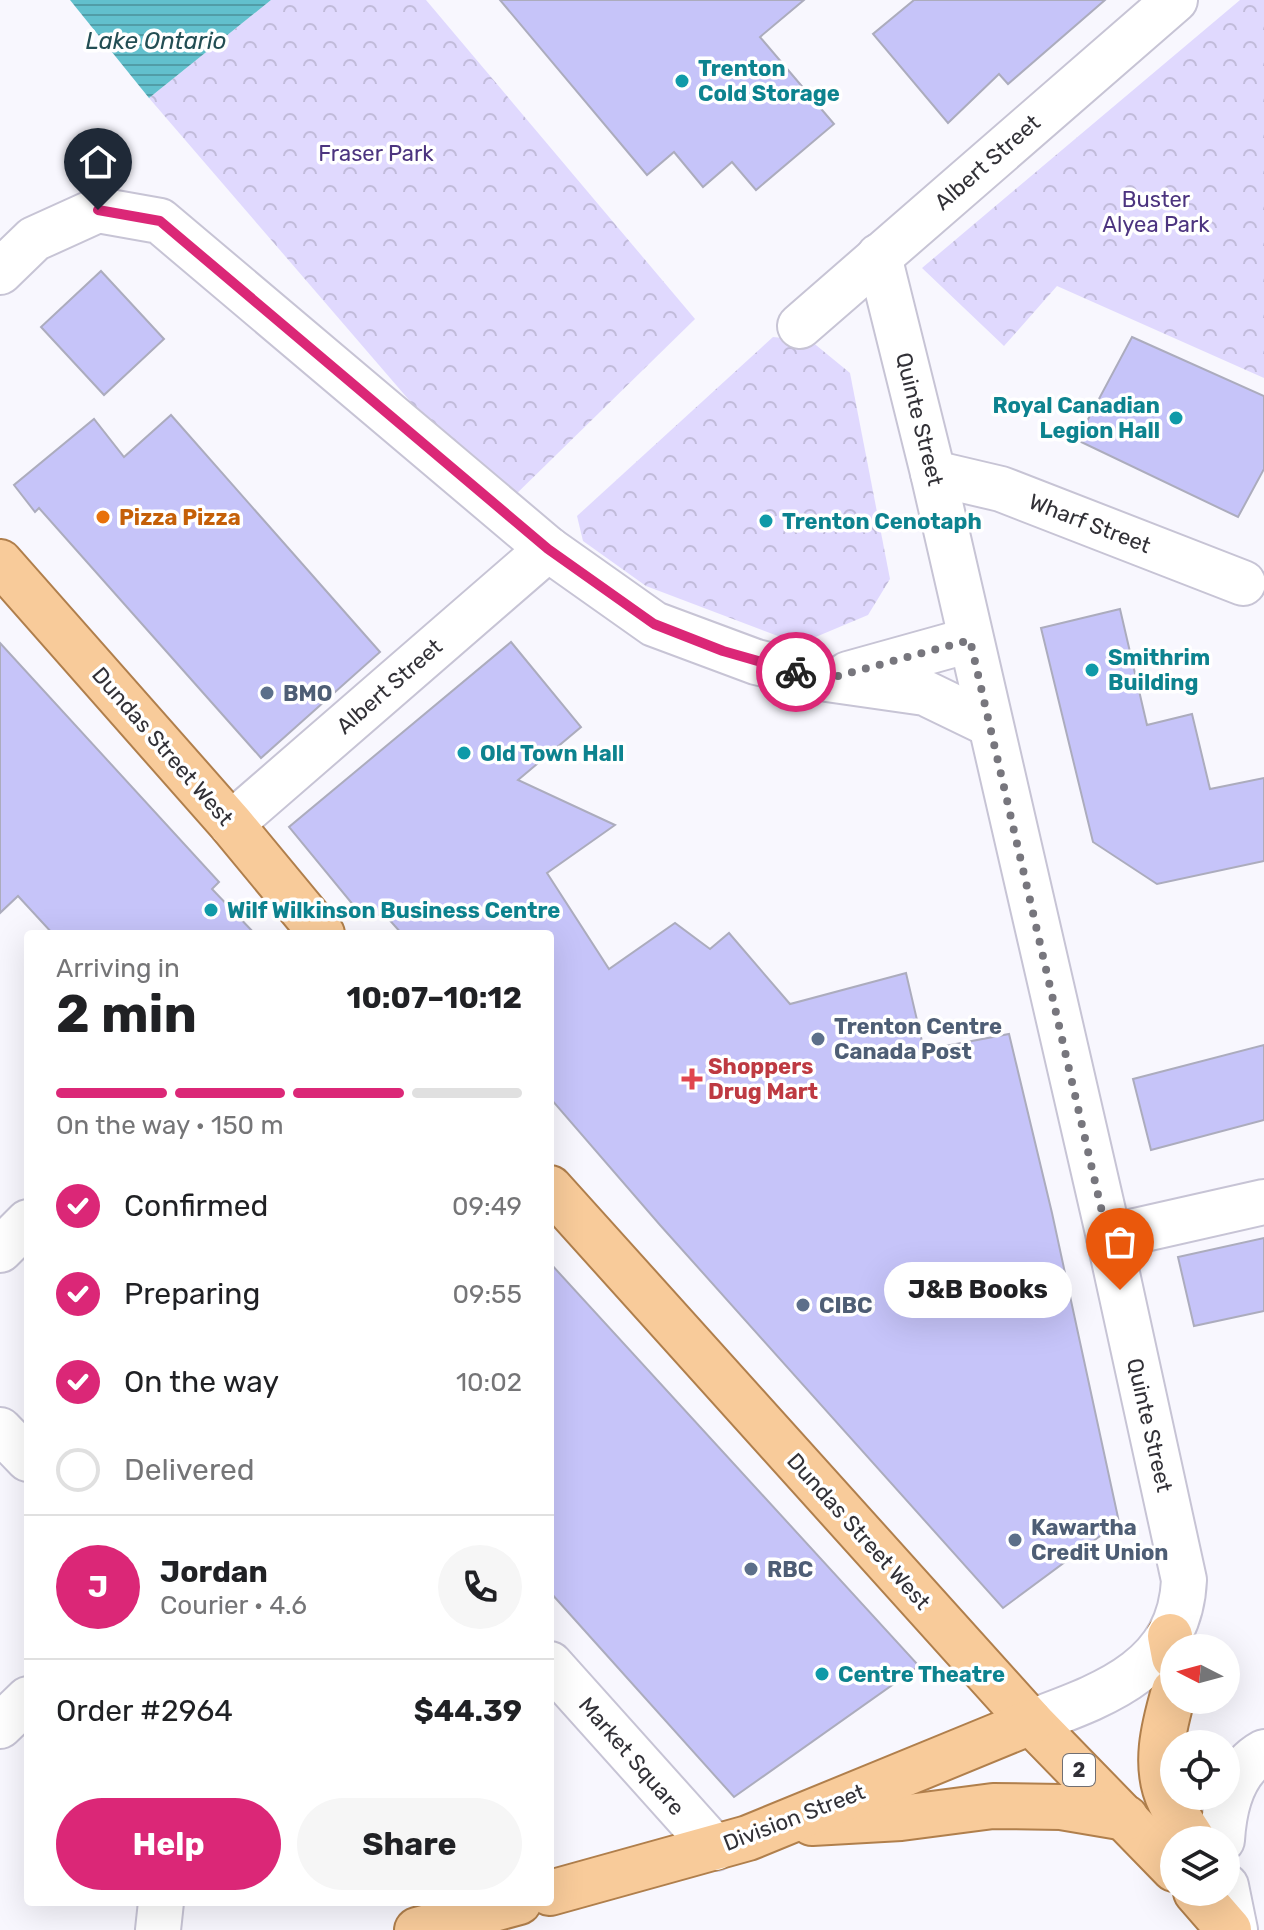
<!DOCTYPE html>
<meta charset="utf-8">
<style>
body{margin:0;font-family:Rubik,sans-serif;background:#f6f6f6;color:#202124;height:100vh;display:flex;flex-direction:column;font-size:30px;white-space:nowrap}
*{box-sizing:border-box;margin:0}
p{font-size:26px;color:#757577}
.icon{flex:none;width:44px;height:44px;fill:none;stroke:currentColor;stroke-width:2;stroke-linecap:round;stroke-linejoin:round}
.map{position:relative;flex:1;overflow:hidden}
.sheet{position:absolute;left:24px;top:930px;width:530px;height:976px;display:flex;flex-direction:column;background:#fff;border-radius:8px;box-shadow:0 8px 32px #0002}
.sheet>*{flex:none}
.needle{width:52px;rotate:276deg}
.controls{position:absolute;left:1160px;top:1634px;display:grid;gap:16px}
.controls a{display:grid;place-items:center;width:80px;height:80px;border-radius:50%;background:#fff;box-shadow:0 8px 32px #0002;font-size:40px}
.pin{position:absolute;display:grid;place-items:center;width:68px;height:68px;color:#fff;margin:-82px -34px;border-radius:50% 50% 50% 0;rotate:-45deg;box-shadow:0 0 8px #0007}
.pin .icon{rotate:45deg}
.courier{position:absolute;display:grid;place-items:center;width:80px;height:80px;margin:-40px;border:6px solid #db2777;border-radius:50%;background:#fff;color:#222;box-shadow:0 2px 10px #0007}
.bubble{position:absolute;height:56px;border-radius:28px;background:#fff;box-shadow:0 8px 32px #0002;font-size:26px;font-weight:700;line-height:56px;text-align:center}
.head em{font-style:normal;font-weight:700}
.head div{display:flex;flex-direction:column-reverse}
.head{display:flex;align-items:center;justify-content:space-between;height:136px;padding:0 32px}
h1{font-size:52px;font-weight:700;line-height:60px}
.bar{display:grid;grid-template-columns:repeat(4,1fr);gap:12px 8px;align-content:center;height:96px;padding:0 32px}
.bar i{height:10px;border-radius:6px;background:#e0e0e0}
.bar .active{background:#db2777}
.bar p{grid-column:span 4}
.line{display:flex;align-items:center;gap:20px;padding:0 32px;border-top:2px solid #e0e0e0}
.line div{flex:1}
.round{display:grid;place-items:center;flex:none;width:84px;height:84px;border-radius:42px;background:#f6f6f6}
ol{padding:0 32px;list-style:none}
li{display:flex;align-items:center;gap:24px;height:88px}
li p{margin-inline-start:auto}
li .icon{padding:8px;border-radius:50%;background:#db2777;color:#fff;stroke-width:4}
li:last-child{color:#757577}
li i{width:44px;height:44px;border:4px solid #e0e0e0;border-radius:50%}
.button{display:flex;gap:16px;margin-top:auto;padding:16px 32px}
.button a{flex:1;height:92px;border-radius:48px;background:#db2777;color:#fff;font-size:32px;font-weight:700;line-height:92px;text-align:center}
.button a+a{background:#f6f6f6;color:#202124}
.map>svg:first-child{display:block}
.park{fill:url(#park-crowns)}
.water{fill:url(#water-rules)}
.building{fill:#c6c4f9;stroke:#acacbd;stroke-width:2}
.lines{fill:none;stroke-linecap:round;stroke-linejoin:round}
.minor-casing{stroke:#c7c4d5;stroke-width:48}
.major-casing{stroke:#b07f4c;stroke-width:48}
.minor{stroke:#fff;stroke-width:44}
.major{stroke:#f8cb9a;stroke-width:44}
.done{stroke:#77767d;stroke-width:8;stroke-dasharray:0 14.4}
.route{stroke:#db2777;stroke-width:10}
.culture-dot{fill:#0f9aa8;stroke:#fff;stroke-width:3}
.food-dot{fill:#e8710a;stroke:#fff;stroke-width:3}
.service-dot{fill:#5c6f8a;stroke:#fff;stroke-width:3}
.health-dot{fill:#e0444e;stroke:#fff;stroke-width:3}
.labels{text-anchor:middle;stroke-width:7;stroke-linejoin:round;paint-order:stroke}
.shield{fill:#fff;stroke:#706f73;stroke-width:2}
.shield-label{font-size:20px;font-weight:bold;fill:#323137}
.culture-label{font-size:22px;font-weight:bold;fill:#0d838f;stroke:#fff;text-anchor:start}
.park-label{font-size:22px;fill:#4c347f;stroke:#fff}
.street-label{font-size:22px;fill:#323137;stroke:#fff}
.food-label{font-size:22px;font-weight:bold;fill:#c56008;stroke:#fff;text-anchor:start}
.service-label{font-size:22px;font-weight:bold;fill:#4e5e75;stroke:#fff;text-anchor:start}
.health-label{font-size:22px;font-weight:bold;fill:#be3a42;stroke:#fff;text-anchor:start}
.water-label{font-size:24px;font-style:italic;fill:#234e54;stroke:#fff}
</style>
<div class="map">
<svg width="1264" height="1930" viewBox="0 0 1264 1930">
<defs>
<pattern id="park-crowns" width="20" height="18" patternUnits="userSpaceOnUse" patternTransform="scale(2)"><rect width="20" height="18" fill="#e0d9fe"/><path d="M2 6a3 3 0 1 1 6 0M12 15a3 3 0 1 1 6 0" fill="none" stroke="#c1bbda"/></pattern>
<pattern id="water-rules" width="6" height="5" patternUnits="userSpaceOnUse" patternTransform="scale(2)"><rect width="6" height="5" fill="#62c0cd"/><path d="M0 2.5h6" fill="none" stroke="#519da7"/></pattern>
</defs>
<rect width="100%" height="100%" fill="#f8f7fe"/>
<g class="park">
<path d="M 271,0 L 426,0 L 695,319 L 502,508 L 149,98 Z"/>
<path d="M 1240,0 L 1264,0 L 1264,378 L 1057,286 L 1004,346 L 922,268 Z"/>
<path d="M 773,337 L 811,341 L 850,373 L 890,579 L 868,615 L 799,644 L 646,586 L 583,541 L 577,516 Z"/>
</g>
<path class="water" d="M 70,0 L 271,0 L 149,98 Z"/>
<g class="building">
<path d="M 500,0 L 804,0 L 760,37 L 834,124 L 756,190 L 732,162 L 703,187 L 674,152 L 647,175 Z"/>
<path d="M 914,0 L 1105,0 L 1008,84 L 999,74 L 948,123 L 873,34 Z"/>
<path d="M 101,271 L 164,339 L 104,395 L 41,327 Z"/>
<path d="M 1132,337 L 1264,396 L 1264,469 L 1238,517 L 1077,440 Z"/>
<path d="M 171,415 L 380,652 L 261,758 L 39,508 L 35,512 L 14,485 L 94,419 L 124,457 Z"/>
<path d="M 1120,609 L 1147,725 L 1192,714 L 1210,789 L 1264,778 L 1264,861 L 1157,884 L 1093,842 L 1041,628 Z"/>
<path d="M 511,642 L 581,727 L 518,780 L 615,825 L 547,873 L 609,969 L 675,923 L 710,949 L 729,933 L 790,1004 L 906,973 L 924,1050 L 1009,1034 L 1052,1213 L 1119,1522 L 1003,1608 L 660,1225 L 550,1098 L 550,934 L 402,934 L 386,916 L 359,912 L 289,827 Z"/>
<path d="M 0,643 L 219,882 L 212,889 L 255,934 L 53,934 L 18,896 L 0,913 Z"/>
<path d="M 1264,1045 L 1264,1120 L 1151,1150 L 1133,1079 Z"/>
<path d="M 1264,1238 L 1264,1311 L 1194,1326 L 1178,1257 Z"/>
<path d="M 550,1263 L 919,1666 L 734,1797 L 550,1592 Z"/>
</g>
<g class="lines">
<defs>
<g id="minor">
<path d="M 879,256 L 933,473 L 1109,1237 L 1184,1580 C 1180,1670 1103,1695 1031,1722"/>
<path d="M 0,272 L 34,239 L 98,210 L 160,221 L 548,549 L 654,624 L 756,662 L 827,679 L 925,693 L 989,724"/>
<path d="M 800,326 L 1175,0"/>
<path d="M 933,473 L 1001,489 L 1243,583"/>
<path d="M 848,674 L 970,640"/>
<path d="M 231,824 L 548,549"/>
<path d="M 1109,1237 L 1264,1202"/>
<path d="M 0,1250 L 28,1222"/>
<path d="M 0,1430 L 28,1459"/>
<path d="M 550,1664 L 715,1848"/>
<path d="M 0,1726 L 28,1699"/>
<path d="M 1222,1840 C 1224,1807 1233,1769 1264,1752"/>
<path d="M 1226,1886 L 1235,1930"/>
<path d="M 158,1930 L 161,1902"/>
</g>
<g id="major">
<path d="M 0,562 L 231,824 L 322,934"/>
<path d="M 550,1188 L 1031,1722 L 1174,1869"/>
<path d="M 1170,1636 L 1174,1657"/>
<path d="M 1174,1691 C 1164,1726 1153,1767 1170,1802 C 1176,1815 1185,1827 1193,1840"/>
<path d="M 812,1823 L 901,1818 L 993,1806 L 1061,1807 L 1126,1818"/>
<path d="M 1196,1892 L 1229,1930"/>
<path d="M 550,1893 L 748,1838 L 1031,1722"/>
<path d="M 417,1930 L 519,1902"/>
</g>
</defs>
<use href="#minor" class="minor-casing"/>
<use href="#major" class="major-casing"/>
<use href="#minor" class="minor"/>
<use href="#major" class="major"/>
</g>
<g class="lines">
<path class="done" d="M 796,672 L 827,679 L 970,640 L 1120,1290"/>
<path class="route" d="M 98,210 L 160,221 L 548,549 L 654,624 L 723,651 L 796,672"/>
</g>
<g class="culture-dot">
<circle cx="682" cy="81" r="8"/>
<circle cx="1176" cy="418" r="8"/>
<circle cx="766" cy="521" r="8"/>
<circle cx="1092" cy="670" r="8"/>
<circle cx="464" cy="753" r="8"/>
<circle cx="211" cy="910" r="8"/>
<circle cx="822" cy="1674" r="8"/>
</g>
<circle class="food-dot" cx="103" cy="517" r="8"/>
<g class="service-dot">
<circle cx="267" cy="693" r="8"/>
<circle cx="818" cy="1039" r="8"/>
<circle cx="803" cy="1305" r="8"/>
<circle cx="1015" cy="1540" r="8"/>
<circle cx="751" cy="1569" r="8"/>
</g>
<path class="health-dot" d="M688 1067h8v8h8v8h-8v8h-8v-8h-8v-8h8z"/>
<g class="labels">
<rect class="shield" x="1063" y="1754" width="32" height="32" rx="6"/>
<g class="shield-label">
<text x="1079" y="1777">2</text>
</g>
<g class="culture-label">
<text x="698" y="76">Trenton<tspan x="698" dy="25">Cold Storage</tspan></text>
<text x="1160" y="413" text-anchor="end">Royal Canadian<tspan x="1160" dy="25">Legion Hall</tspan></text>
<text x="782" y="529">Trenton Cenotaph</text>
<text x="1108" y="665">Smithrim<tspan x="1108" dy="25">Building</tspan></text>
<text x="480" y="761">Old Town Hall</text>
<text x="227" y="918">Wilf Wilkinson Business Centre</text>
<text x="838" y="1682">Centre Theatre</text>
</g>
<g class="park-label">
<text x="376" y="161">Fraser Park</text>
<text x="1156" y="207">Buster<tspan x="1156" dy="25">Alyea Park</tspan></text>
</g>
<g class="street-label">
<text transform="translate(987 162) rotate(-41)" y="8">Albert Street</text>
<text transform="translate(920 419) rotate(76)" y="8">Quinte Street</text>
<text transform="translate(1090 523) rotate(21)" y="8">Wharf Street</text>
<text transform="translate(389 686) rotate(-41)" y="8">Albert Street</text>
<text transform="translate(163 746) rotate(49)" y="8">Dundas Street West</text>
<text transform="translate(1150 1425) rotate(77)" y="8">Quinte Street</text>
<text transform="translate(859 1531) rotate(48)" y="8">Dundas Street West</text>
<text transform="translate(632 1756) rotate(49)" y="8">Market Square</text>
<text transform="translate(794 1817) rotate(-21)" y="8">Division Street</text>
</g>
<g class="food-label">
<text x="119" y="525">Pizza Pizza</text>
</g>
<g class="service-label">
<text x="283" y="701">BMO</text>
<text x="834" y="1034">Trenton Centre<tspan x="834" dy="25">Canada Post</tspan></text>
<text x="819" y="1313">CIBC</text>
<text x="1031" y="1535">Kawartha<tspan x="1031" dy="25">Credit Union</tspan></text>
<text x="767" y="1577">RBC</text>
</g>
<g class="health-label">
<text x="708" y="1074">Shoppers<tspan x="708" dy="25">Drug Mart</tspan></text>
</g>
<g class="water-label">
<text x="156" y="49">Lake Ontario</text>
</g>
</g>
</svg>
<div class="controls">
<a><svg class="needle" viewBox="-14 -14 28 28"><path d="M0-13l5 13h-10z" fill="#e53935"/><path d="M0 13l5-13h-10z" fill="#757577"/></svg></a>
<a><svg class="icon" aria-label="locate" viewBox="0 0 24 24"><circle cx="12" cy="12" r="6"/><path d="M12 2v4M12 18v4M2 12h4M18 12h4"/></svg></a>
<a><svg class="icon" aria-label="layers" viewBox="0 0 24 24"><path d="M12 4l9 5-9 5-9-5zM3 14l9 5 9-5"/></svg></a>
</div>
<div class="pin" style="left:1120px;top:1290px;background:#ea580c"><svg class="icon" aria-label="bag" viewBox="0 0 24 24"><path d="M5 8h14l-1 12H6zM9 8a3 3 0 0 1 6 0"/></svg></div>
<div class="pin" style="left:98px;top:210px;background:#1f2937"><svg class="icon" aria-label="home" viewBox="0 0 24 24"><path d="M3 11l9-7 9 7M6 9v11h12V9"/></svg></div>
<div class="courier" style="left:796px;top:672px"><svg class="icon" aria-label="bike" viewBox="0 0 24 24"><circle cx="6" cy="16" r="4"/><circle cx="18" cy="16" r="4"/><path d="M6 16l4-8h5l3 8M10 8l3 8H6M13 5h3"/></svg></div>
<div class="bubble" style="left:884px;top:1262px;width:188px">J&amp;B Books</div>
<section class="sheet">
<div class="head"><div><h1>2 min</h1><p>Arriving in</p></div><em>10:07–10:12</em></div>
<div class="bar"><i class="active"></i><i class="active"></i><i class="active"></i><i></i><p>On the way · 150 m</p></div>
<ol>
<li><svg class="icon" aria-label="check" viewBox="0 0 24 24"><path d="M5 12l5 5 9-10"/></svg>Confirmed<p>09:49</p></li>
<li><svg class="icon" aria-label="check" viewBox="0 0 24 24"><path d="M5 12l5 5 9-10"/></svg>Preparing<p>09:55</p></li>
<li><svg class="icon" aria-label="check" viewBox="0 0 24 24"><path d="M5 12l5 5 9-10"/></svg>On the way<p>10:02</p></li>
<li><i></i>Delivered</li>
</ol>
<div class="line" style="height:144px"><b class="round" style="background:#db2777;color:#fff">J</b><div><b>Jordan</b><p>Courier · 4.6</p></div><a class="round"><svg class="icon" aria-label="phone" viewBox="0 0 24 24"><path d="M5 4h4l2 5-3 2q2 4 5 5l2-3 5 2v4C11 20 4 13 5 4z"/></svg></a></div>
<div class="line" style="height:104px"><div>Order #2964</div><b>$44.39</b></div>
<div class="button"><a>Help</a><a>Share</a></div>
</section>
</div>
